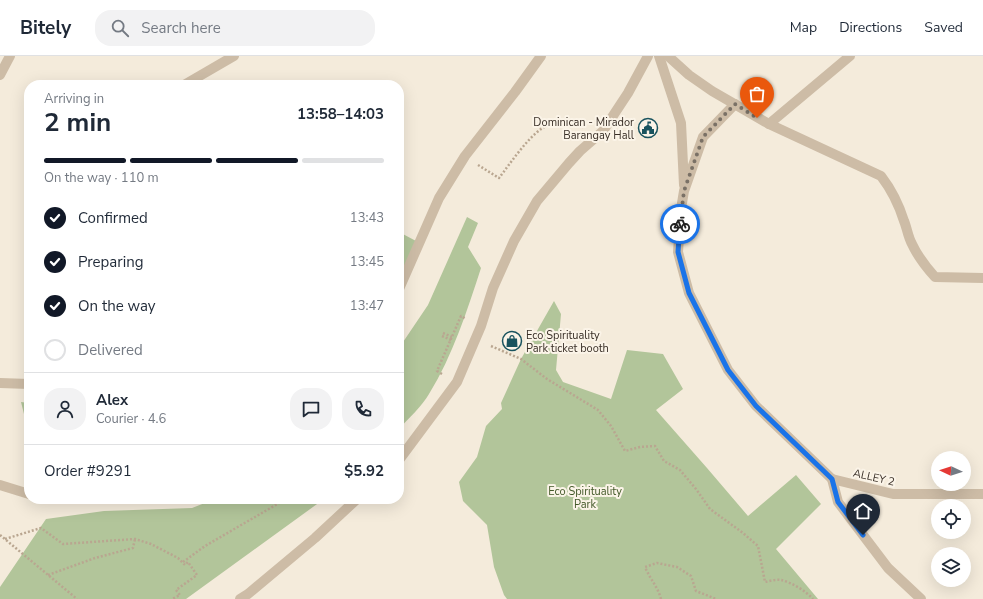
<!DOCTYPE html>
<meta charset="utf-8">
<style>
body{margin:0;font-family:"Nunito Sans",sans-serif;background:#f2f2f3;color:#1f2937;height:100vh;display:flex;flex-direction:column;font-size:15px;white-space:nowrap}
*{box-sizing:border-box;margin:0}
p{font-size:13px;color:#747a83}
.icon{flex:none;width:22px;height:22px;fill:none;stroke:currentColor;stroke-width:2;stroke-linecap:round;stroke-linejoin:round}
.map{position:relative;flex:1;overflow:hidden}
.panel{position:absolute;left:24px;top:24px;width:380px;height:424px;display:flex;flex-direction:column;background:#fff;border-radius:16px;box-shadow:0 4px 16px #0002}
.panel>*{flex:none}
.needle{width:26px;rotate:274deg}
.buttons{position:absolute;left:931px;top:395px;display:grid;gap:8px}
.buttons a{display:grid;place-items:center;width:40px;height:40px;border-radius:50%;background:#fff;box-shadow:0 4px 16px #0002;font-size:20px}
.pin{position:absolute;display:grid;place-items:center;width:34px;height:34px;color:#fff;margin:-41px -17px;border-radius:50% 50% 50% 0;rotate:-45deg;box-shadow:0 0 4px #0007}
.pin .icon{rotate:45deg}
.courier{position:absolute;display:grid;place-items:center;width:40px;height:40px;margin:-20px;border:3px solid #1a73e8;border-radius:50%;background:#fff;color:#222;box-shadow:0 1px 5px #0007}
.overview em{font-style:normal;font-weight:700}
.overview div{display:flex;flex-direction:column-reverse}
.overview{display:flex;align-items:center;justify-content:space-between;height:68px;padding:0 20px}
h1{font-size:26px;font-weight:700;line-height:30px}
.bar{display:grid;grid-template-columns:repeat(4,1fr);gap:6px 4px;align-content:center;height:48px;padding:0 20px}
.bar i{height:5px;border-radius:3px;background:#e0e1e3}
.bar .current{background:#111827}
.bar p{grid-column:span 4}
.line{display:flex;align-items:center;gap:10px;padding:0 20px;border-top:1px solid #e0e1e3}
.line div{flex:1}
.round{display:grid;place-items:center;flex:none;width:42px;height:42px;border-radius:16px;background:#f2f2f3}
ol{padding:0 20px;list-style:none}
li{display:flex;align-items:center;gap:12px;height:44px}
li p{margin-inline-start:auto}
li .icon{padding:4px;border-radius:50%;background:#111827;color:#fff;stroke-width:4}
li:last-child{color:#747a83}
li i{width:22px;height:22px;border:2px solid #e0e1e3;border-radius:50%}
header{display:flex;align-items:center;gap:24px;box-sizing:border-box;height:56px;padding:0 20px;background:#fff;border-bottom:1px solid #e0e1e3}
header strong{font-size:19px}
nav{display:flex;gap:22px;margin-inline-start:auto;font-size:14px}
.search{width:280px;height:36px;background:#f2f2f3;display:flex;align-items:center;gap:10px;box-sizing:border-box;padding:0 14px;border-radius:16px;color:#747a83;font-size:15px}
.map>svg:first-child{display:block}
.green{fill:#b2c59a}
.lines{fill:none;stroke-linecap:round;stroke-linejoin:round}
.path{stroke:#b9a690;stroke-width:2.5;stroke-dasharray:2 2;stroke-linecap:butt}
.service{stroke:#cdbca6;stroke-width:10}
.minor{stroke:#cdbca6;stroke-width:10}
.done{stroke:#7a7166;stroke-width:4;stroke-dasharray:0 7.2}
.route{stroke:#1a73e8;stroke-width:5}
.labels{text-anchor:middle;stroke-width:4;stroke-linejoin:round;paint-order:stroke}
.poi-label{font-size:11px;fill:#392f27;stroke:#fbf4e8;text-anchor:end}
.street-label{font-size:11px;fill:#392f27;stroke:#fbf4e8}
.park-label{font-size:11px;fill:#435929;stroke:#fbf4e8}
</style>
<header>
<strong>Bitely</strong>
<div class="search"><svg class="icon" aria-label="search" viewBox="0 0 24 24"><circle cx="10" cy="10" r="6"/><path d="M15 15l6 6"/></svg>Search here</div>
<nav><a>Map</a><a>Directions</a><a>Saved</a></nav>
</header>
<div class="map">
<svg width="983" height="543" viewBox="0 0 983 543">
<rect width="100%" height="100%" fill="#f4ebdb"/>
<g class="green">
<path d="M 467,161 L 478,167 L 468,191 L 481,212 C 467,255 453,299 429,338 C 422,350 409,362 399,373 L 399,292 L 428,249 Z"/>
<path d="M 399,176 L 416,185 L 399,222 Z"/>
<path d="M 554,245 L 561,258 L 556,314 L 563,326 L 611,343 L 627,294 L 663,298 L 683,333 L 656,354 L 707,412 L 748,460 L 796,419 L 821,448 L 776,493 L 818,543 L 507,543 L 504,539 L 494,511 L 487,469 L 463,445 L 459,426 L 477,401 L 486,370 L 502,353 L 501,347 L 521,303 Z"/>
<path d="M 21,346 L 29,347 L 29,378 Z"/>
<path d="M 215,443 L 324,443 L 186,543 L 0,543 L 0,531 L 46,463 L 104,455 L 192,452 Z"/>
</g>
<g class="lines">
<g class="path">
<path d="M 478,109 L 499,122 C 510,108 533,73 549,69 C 561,66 572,69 583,71"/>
<path d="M 443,277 L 452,281"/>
<path d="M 442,280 L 451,284"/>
<path d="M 491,290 L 521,303 L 547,323 L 598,354 L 611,370 L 625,395 L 640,391 L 655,390 L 664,405 L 680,414 L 696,433 L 710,453 L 743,477 L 758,490 L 765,526 C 770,525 776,523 781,524 C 791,526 806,535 813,543"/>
<path d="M 442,318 L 437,315 L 461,260 L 466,263"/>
<path d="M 0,479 L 77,543"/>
<path d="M 5,483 L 41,472 L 63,488 L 135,483 L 151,488 L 178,502 L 185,509 L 188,506 L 197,519 L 176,534 L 180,539 L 172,543"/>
<path d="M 183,506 L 205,490 L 286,443"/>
<path d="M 48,519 L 95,502 L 133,492 L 135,483"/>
<path d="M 661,543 C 658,531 650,523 645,511 L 657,507 L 677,511 L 691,520 L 696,535 L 716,543"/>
</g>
<g class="service">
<path d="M 769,68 L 850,0"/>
<path d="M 399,404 L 457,326 L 481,270 L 493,232 L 514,185 L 537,145 L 569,107 L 580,95 L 603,75 L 628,37 L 648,0"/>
<path d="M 240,543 L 248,538 L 315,482 L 357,443"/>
</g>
<g class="minor">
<path d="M 659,0 L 681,67 L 684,129"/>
<path d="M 668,0 L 689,19 L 712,35 L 769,68 L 881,120 C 891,133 899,149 904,165 C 907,172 908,181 912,188 C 918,201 926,211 935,221 L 983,222"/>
<path d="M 0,19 L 10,0"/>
<path d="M 184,29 L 234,0"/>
<path d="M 735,48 L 703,81 L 684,135 L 681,153 L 678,196 L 689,237 L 728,314 L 756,350 L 832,423 L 838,446 L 888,512 L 921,543"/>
<path d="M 399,233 L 439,142 L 465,100 L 515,36 L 541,0"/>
<path d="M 0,327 L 29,328"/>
<path d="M 832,423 L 893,438 L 983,438"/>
<path d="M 0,429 L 29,438"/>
</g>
</g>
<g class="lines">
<path class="done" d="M 680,168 L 684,135 L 703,81 L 735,48 L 757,62"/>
<path class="route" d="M 680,168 L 678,196 L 689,237 L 728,314 L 756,350 L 832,423 L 838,446 L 863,479"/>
</g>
<defs>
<symbol id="civic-ring" viewBox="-11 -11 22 22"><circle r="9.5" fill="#fbf4e8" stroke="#19535e" stroke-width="1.5"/><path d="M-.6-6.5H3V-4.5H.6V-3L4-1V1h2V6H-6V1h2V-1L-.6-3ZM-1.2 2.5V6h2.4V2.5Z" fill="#19535e"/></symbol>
<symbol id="shop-ring" viewBox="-11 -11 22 22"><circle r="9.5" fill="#fbf4e8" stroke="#19535e" stroke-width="1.5"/><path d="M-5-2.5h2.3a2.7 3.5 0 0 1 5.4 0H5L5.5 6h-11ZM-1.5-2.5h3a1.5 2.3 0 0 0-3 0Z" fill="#19535e"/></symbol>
</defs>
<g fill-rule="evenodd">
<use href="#civic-ring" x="637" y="61" width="22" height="22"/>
<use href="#shop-ring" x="501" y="274" width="22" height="22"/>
</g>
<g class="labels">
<g class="poi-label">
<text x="634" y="70">Dominican - Mirador<tspan x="634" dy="13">Barangay Hall</tspan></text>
<text x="526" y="283" text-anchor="start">Eco Spirituality<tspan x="526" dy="13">Park ticket booth</tspan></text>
</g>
<g class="street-label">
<text transform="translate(874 421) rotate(13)" y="4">ALLEY 2</text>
</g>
<g class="park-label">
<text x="585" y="439">Eco Spirituality<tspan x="585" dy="13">Park</tspan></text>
</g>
</g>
</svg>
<div class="buttons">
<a><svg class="needle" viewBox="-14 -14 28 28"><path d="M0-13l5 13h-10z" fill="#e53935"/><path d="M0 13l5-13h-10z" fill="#747a83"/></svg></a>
<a><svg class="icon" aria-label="locate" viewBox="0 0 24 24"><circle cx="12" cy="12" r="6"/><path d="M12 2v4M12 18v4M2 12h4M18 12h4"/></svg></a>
<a><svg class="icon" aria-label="layers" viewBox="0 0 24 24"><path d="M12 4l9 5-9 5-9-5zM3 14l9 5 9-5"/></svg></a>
</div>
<div class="pin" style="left:757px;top:62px;background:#ea580c"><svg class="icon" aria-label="bag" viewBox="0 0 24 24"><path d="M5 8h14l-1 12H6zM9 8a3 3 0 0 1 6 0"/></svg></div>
<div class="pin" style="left:863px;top:479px;background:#1f2937"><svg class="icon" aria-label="home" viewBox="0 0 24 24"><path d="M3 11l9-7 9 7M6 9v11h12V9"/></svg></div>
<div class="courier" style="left:680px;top:168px"><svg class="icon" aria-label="bike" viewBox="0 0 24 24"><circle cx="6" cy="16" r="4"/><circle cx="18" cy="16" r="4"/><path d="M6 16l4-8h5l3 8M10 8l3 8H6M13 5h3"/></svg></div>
<section class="panel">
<div class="overview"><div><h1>2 min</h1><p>Arriving in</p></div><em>13:58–14:03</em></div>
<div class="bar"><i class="current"></i><i class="current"></i><i class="current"></i><i></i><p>On the way · 110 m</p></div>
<ol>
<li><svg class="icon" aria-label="check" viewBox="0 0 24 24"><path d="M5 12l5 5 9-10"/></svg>Confirmed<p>13:43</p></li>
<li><svg class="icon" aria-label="check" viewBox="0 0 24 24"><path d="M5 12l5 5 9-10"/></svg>Preparing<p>13:45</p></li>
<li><svg class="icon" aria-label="check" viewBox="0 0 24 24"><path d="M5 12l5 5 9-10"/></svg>On the way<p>13:47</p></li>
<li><i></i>Delivered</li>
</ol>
<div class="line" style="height:72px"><a class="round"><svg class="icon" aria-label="person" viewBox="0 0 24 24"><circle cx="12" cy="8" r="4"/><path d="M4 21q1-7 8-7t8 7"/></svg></a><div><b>Alex</b><p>Courier · 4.6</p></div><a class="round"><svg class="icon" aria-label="chat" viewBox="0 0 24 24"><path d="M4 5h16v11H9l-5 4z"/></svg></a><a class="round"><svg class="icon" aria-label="phone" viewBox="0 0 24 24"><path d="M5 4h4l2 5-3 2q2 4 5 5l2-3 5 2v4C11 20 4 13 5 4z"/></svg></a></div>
<div class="line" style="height:52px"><div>Order #9291</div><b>$5.92</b></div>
</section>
</div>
